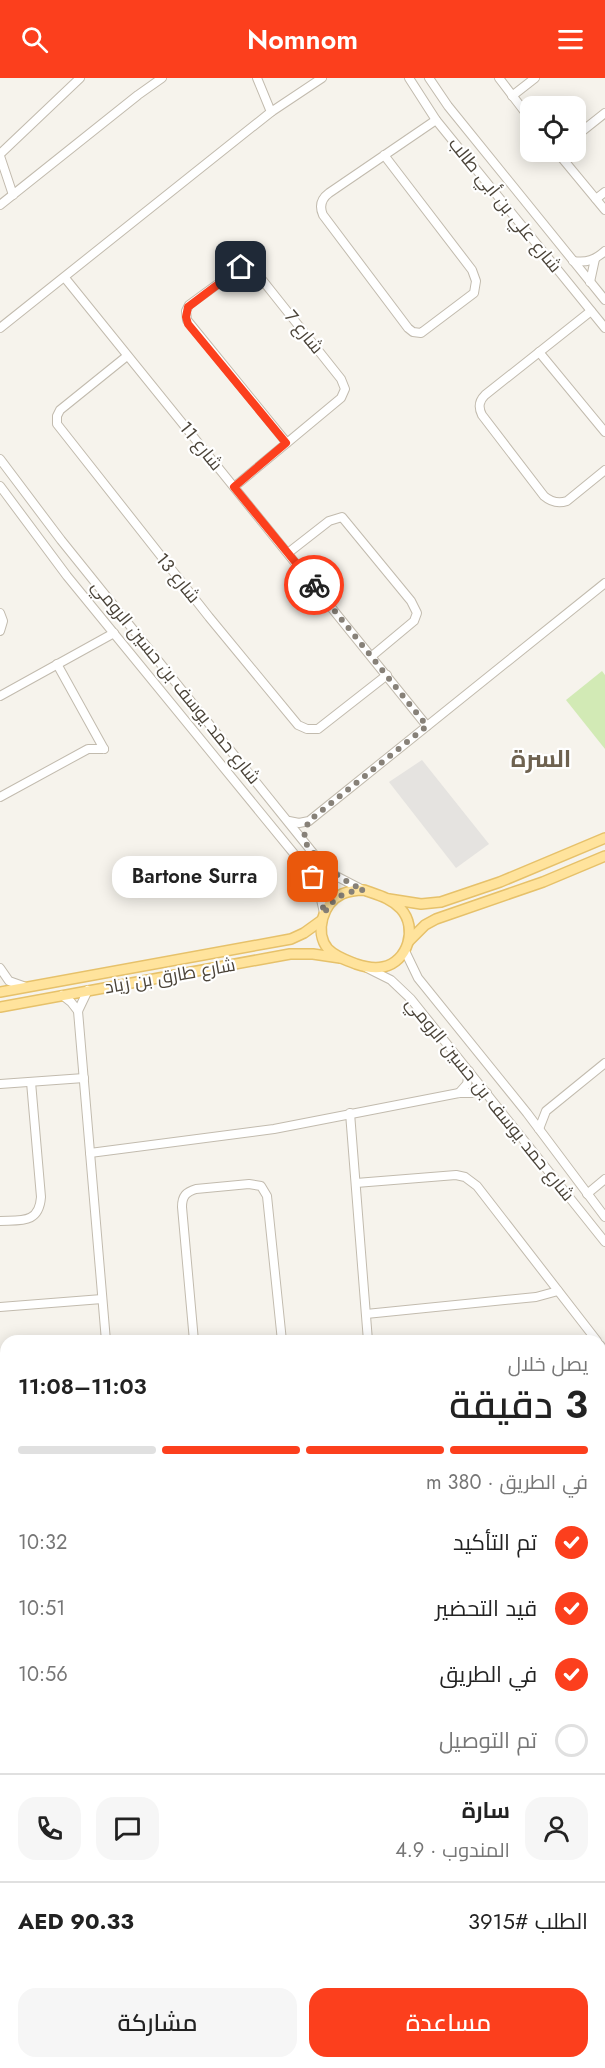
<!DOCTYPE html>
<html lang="ar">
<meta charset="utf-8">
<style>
body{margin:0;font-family:Jost,Cairo,sans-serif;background:#f6f6f6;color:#222;direction:rtl;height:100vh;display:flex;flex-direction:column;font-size:22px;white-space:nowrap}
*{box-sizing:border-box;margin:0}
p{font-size:20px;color:#767676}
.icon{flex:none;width:33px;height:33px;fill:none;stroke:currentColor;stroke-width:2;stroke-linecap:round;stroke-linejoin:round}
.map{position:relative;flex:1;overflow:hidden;direction:ltr}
.sheet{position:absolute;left:0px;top:1257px;width:606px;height:734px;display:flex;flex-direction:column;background:#fff;border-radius:18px 18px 0 0;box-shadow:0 3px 15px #0003;direction:rtl}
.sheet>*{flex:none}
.fabs{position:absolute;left:520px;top:18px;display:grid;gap:12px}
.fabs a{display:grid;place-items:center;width:66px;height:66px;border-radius:12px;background:#fff;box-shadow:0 3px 15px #0003;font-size:30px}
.pin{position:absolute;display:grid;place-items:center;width:51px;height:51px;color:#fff;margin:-26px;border-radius:12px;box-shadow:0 3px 9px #0006}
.courier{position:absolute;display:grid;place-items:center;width:60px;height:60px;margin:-30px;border:4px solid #fc3f1d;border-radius:50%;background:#fff;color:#222;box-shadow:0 2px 8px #0007}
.bubble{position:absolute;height:42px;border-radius:18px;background:#fff;box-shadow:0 3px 15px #0003;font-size:20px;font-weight:600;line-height:42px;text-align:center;direction:rtl}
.overview em{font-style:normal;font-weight:600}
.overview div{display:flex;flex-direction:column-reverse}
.overview{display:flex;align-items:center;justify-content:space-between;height:102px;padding:0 18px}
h1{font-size:39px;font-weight:600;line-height:45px}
.bar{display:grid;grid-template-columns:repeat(4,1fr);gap:9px 6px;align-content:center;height:72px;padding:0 18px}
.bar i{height:8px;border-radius:4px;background:#e0e0e0}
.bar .active{background:#fc3f1d}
.bar p{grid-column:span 4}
.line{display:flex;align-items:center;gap:15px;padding:0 18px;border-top:2px solid #e0e0e0}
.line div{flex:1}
.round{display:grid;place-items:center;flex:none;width:63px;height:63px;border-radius:18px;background:#f6f6f6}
ol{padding:0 18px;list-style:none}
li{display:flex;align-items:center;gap:18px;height:66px}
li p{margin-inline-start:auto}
li .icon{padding:6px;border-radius:50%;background:#fc3f1d;color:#fff;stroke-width:4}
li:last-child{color:#767676}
li i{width:33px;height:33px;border:3px solid #e0e0e0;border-radius:50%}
.button{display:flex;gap:12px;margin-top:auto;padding:12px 18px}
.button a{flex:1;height:69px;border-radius:18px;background:#fc3f1d;color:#fff;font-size:24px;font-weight:600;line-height:69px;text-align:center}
.button a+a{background:#f6f6f6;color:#222}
header{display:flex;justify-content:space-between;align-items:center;height:78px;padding:0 18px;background:#fc3f1d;color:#fff;font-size:27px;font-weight:600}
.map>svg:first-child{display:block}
.green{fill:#d2eab5}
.parking{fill:#e5e3e0}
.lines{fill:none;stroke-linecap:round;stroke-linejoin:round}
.minor-casing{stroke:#c2bbae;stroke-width:10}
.major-casing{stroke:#e6c16a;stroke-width:12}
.highway-casing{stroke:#e0a43c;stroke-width:14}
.minor{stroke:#fff;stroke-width:8}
.major{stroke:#ffe39c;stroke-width:9}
.highway{stroke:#ffcf6e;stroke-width:10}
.done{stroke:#878178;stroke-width:6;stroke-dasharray:0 10.8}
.route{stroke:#fc3f1d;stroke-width:8}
.labels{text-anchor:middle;stroke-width:4.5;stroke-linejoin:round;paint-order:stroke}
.street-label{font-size:18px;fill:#4b4439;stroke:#fff}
.district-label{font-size:24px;font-weight:bold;fill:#6e6250;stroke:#fff}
</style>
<header><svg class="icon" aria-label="menu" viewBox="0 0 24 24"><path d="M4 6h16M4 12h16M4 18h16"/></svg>Nomnom<svg class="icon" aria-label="search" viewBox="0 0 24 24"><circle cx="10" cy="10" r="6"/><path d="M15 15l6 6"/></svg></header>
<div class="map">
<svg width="605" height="1990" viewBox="0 0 605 1990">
<rect width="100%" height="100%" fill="#f6f3ec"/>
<path class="green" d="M 602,593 L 605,597 L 605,671 L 566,622 Z"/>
<path class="parking" d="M 422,682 L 489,766 L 456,790 L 389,704 Z"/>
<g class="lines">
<defs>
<g id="minor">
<path d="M 257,0 L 271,34"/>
<path d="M 409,0 L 436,42 L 605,250"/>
<path d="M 429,0 L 448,28 L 605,222"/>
<path d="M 499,0 L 531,42"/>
<path d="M 512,18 L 535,0"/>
<path d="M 576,58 L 605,35"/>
<path d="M 557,74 L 605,132"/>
<path d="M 0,76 L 80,0"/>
<path d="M 384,77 L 472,192 L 476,203 L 474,215 L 421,255 L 413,254 L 408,250 L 323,137 C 319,128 321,121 329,115 L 436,42"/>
<path d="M 0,78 L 13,117"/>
<path d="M 596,121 L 605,114"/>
<path d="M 0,127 L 138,17 L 162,0"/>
<path d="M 573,183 C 587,185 595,182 605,173"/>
<path d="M 65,200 L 427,648"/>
<path d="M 590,204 L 595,181"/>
<path d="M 591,233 L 485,317 C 479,323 478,329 482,337 L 544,418 C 551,424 558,426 567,423 L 605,392"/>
<path d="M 0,250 L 271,34 L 322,0"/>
<path d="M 539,274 L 605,354"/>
<path d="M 127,278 L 60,332 L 57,338 L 57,346 L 209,539 L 298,647 L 307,651 L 318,651 L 387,597"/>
<path d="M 0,381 L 61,462 L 317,780 L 336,798 L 363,812"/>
<path d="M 0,408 L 67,498 L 313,799 L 318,808 L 324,835"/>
<path d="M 234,409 L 341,320 L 345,311 L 341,301 L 256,194 L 249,189 L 241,189 L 189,227 L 186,233 L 187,242 L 287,365"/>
<path d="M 288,475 L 329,443 L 342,439 L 411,523 L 417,535 L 414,543 L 372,578"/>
<path d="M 0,535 L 3,543 L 0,553"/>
<path d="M 57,586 L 104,671"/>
<path d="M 0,618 L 114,555"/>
<path d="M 0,719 L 88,671 L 104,671"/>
<path d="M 289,743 L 299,745 L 309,743 L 605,505"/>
<path d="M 405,873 L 418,900 L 527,1035 L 605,1139"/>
<path d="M 0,890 L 9,903 L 26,909"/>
<path d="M 367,890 L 391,902 L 411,921 L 605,1164"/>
<path d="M 88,912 L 78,933 L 106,1263"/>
<path d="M 62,917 L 71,924 L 78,933"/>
<path d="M 0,1006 L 84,1000"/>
<path d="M 459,1015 L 467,1006 L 469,993"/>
<path d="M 350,1035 L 368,1263"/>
<path d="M 539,1051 L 546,1033 L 605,985"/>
<path d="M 90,1075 L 274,1051 L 459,1015 L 487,1015"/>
<path d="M 356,1105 L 456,1097 L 465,1099 L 477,1108 L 597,1263"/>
<path d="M 587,1116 L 605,1101"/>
<path d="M 0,1143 C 21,1142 39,1146 41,1119 L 31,1004"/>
<path d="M 0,1229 L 102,1221"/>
<path d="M 366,1236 L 536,1219 L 558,1213"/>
<path d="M 194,1263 L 182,1129 C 182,1118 186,1114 196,1111 L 249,1106 L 261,1108 L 267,1118 L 282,1263"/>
<path d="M 600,1267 L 605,1274"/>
<path d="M 0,1494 L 6,1494"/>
<path d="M 601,1504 L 605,1563"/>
<path d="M 0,1556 L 6,1556"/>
<path d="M 600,1660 L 605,1660"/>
<path d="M 0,1705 L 6,1705"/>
<path d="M 600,1820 L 605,1819"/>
<path d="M 600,1855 L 605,1855"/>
<path d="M 600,1863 L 605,1863"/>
<path d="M 600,1890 L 605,1889"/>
<path d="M 0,1923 L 6,1921"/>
<path d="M 254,1984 L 255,1990"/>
<path d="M 331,1984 L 331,1990"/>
<path d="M 482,1984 L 482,1990"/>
<path d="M 528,1984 L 528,1990"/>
<path d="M 87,1990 L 95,1984"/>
<path d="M 604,1990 L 605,1980"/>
</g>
<g id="major">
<path d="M 364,812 C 378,817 391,820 401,831 C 418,850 408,884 383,889 C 373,891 365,889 356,886 C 346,882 336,879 328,871 C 314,854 323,825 342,816 C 349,813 357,812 364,812 Z"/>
<path d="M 389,821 L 421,826 L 441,824 L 500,804 L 605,760"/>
<path d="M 409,863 L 425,847 L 436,841 L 543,804 L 605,778"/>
<path d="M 0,914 L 291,861 L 304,855 L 322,842"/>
<path d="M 0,929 L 290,876 L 313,876 L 340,880"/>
<path d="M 600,1734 L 605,1734"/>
<path d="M 0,1772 L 6,1772"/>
<path d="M 0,1787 L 6,1785"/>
<path d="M 0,1863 L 6,1863"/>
</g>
<g id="highway">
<path d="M 600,1743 L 605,1743"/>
<path d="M 600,1761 L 605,1760"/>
<path d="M 600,1785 L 605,1785"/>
<path d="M 600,1807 L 605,1806"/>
<path d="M 0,1810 L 6,1810"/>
<path d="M 0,1833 L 6,1832"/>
<path d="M 0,1852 L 6,1852"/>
</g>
</defs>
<use href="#minor" class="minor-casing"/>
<use href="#major" class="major-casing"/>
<use href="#highway" class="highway-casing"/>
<use href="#minor" class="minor"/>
<use href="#major" class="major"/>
<use href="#highway" class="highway"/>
</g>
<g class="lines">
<path class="done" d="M 313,799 L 321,816 L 324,836 C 333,819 346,813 364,812 C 338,801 321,785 304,763 L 305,752 L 309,743 L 427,648 L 314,507"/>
<path class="route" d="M 241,189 L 188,229 L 186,239 L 188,246 L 286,365 L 234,409 L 314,507"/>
</g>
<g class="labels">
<g class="street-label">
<text transform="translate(505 127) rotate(51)" y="6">شارع علي بن أبي طالب</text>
<text transform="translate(304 254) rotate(51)" y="6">شارع 7</text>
<text transform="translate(201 368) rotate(51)" y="6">شارع 11</text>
<text transform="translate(178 500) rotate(51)" y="6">شارع 13</text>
<text transform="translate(176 604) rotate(51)" y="6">شارع حمد يوسف بن حسين الرومي</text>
<text transform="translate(170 898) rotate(-10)" y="6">شارع طارق بن زياد</text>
<text transform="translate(490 1021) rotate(51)" y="6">شارع حمد يوسف بن حسين الرومي</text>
</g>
<g class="district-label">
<text x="541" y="689">السرة</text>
</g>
</g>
</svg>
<div class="fabs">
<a><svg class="icon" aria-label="locate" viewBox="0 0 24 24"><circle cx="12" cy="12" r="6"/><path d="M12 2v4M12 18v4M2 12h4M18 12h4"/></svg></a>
</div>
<div class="pin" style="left:313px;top:799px;background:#ea580c"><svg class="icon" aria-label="bag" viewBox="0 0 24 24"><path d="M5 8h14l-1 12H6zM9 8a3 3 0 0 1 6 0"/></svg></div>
<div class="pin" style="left:241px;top:189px;background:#1f2937"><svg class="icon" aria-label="home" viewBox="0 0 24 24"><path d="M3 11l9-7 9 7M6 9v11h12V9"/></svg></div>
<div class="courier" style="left:314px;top:507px"><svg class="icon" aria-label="bike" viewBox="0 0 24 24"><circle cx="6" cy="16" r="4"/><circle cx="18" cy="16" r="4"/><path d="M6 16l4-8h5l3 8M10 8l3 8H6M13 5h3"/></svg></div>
<div class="bubble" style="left:112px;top:778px;width:165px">Bartone Surra</div>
<section class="sheet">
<div class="overview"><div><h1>3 دقيقة</h1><p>يصل خلال</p></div><em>11:03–11:08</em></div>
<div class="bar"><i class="active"></i><i class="active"></i><i class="active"></i><i></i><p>في الطريق · 380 m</p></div>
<ol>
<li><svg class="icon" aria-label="check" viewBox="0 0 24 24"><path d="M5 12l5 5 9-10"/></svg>تم التأكيد<p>10:32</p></li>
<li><svg class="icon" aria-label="check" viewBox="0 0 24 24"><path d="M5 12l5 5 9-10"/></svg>قيد التحضير<p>10:51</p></li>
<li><svg class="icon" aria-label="check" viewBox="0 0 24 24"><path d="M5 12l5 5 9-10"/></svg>في الطريق<p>10:56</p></li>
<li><i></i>تم التوصيل</li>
</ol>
<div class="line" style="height:108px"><a class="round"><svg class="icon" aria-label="person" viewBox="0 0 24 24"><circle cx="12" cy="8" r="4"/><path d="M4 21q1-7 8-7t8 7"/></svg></a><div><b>سارة</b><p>المندوب · 4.9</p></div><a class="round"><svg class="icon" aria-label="chat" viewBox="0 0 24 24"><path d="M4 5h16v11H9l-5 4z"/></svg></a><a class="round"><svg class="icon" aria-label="phone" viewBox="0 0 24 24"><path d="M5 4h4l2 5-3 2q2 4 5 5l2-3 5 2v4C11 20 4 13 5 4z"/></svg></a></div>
<div class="line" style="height:78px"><div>الطلب #3915</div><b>AED 90.33</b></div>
<div class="button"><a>مساعدة</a><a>مشاركة</a></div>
</section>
</div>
